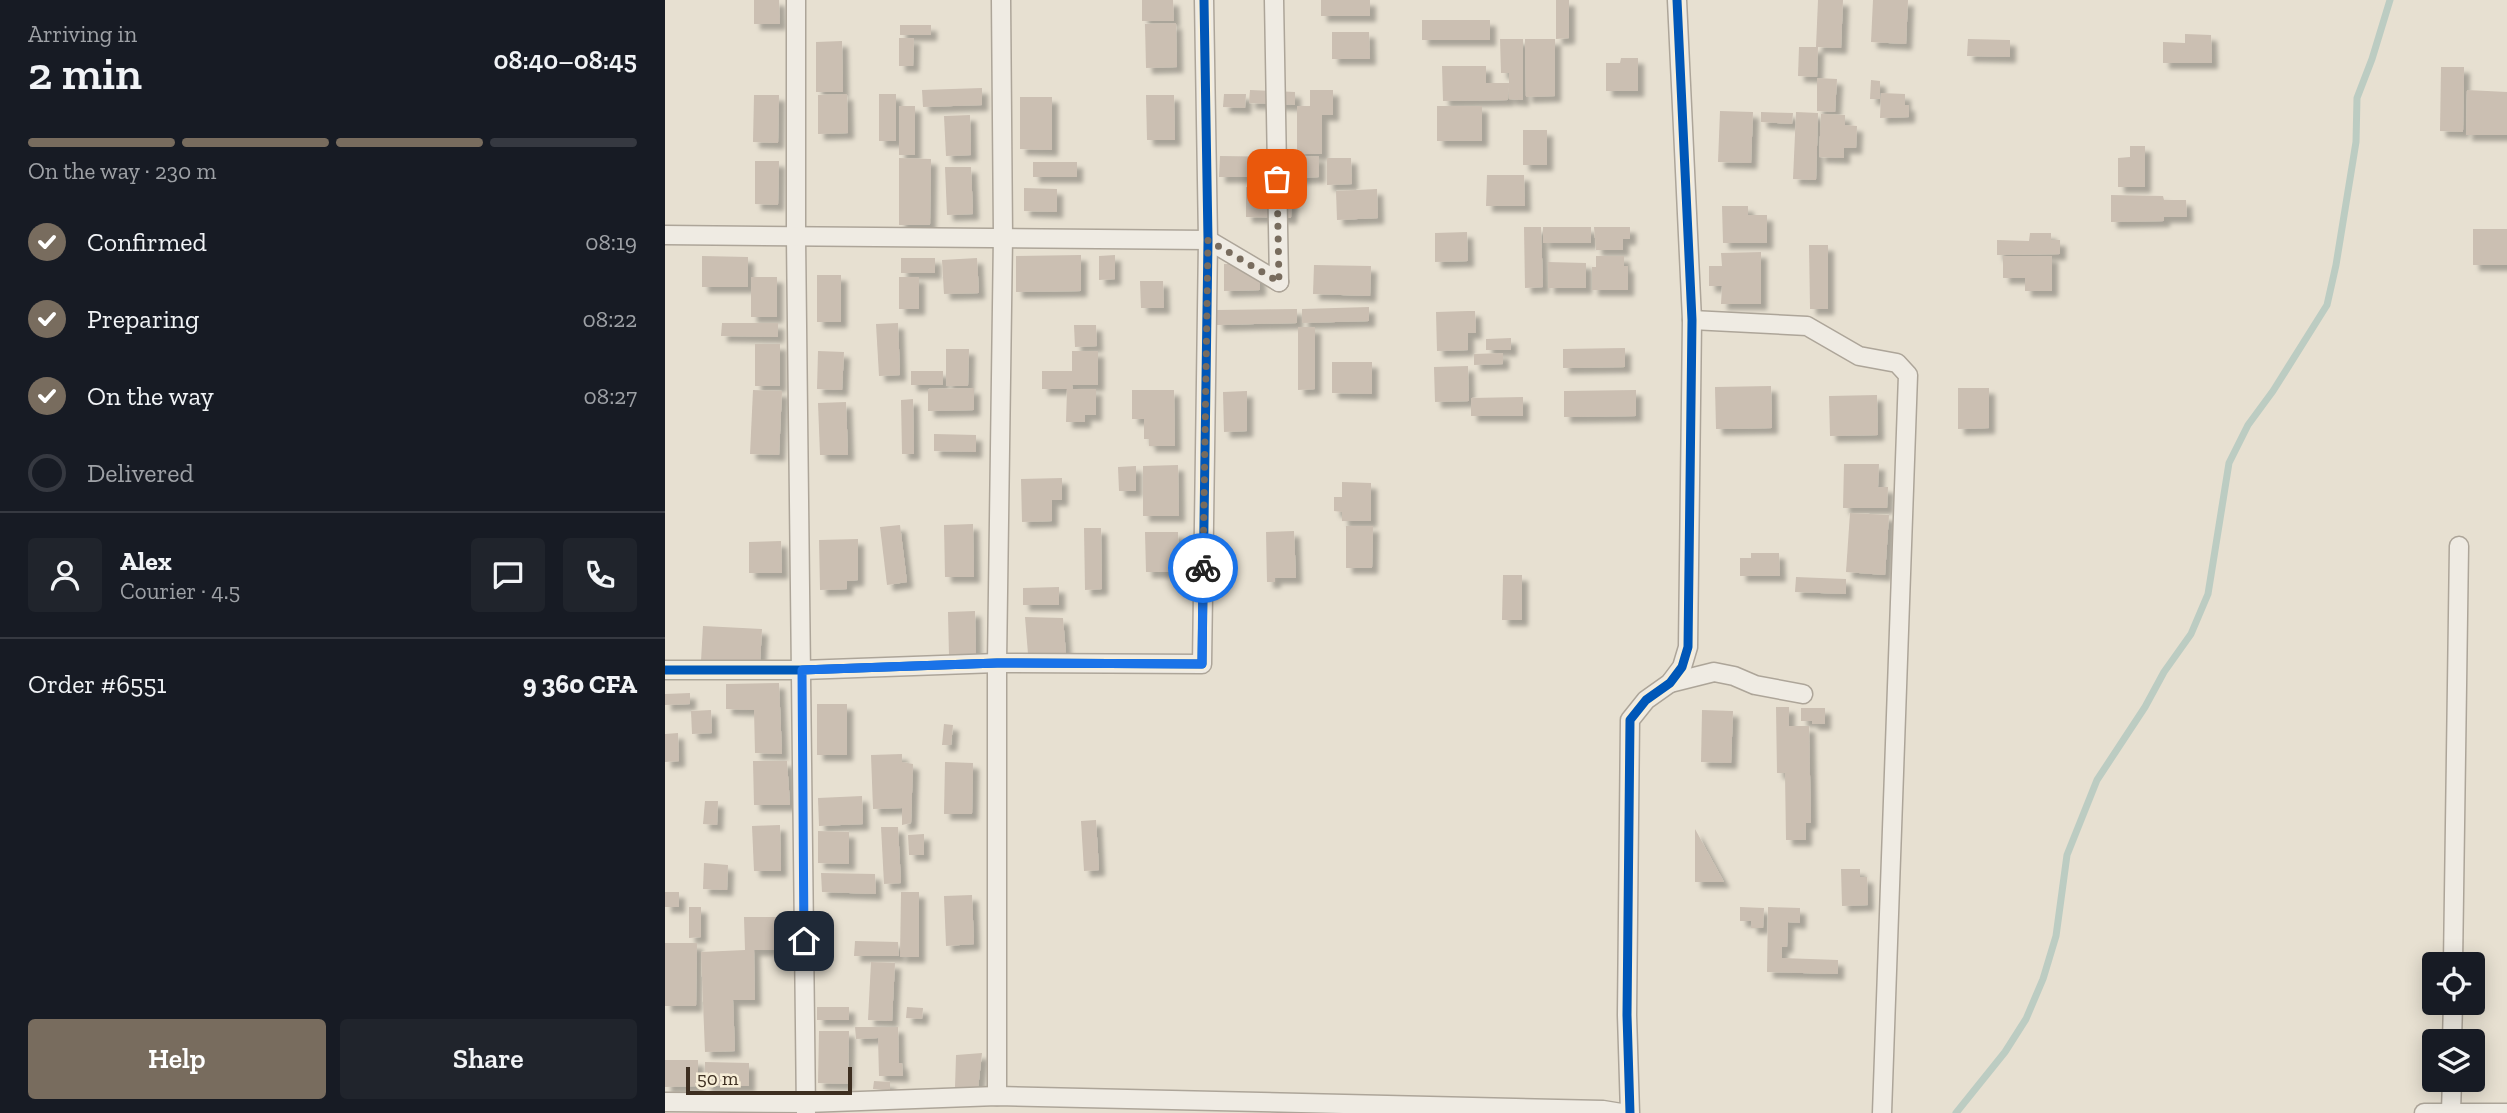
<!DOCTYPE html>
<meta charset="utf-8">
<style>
body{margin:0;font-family:"Zilla Slab",serif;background:#20242c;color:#f1f3f6;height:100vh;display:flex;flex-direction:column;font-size:26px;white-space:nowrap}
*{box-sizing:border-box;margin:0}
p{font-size:23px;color:#9ea1a6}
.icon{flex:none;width:38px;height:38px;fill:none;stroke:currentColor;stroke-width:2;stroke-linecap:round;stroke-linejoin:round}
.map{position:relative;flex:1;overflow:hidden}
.panel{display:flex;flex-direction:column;background:#171b24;width:665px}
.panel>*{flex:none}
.buttons{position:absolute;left:1757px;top:952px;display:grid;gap:14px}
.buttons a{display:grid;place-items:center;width:63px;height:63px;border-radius:7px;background:#171b24;box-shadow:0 4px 18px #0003;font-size:35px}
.scale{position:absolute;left:21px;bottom:18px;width:166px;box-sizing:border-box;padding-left:7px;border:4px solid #3d2e20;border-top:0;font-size:19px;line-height:24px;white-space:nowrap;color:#3d2e20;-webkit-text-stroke:5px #f7eed8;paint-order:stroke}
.pin{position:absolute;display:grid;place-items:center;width:60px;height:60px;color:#fff;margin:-30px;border-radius:14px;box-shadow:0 4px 10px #0006}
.courier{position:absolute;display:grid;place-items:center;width:70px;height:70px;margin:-35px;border:5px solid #1a73e8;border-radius:50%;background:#fff;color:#222;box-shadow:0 2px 9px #0007}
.headline em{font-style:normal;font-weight:600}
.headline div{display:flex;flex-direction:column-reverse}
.headline{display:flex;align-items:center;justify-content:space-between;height:119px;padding:0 28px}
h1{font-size:46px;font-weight:600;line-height:52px}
.bar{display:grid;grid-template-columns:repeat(4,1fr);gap:10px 7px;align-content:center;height:84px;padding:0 28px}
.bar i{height:9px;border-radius:5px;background:#363941}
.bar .on{background:#786c5e}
.bar p{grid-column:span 4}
.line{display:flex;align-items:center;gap:18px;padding:0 28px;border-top:2px solid #363941}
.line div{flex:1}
.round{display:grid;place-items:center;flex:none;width:74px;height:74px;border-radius:7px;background:#20242c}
ol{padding:0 28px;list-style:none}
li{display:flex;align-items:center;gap:21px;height:77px}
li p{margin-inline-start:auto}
li .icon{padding:7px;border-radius:50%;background:#786c5e;color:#fff;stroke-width:4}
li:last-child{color:#9ea1a6}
li i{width:38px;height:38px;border:4px solid #363941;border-radius:50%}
.primary-button{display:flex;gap:14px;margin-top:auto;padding:14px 28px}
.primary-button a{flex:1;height:80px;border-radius:7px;background:#786c5e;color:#fff;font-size:28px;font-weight:600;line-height:80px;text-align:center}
.primary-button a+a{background:#20242c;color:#f1f3f6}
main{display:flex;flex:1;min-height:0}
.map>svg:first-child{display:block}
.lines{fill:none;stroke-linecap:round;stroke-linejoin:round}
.stream{stroke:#bcccc2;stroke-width:7}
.building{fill:#cbbfb2;filter:url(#shadow)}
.minor-casing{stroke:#ada599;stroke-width:21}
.minor{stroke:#efebe3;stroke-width:18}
.cycleway-casing{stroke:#f7eed8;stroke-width:13}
.cycleway{stroke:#0057b8;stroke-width:9}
.done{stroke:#786c5e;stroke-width:7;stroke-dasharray:0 12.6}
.route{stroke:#1a73e8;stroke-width:9}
</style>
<main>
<section class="panel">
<div class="headline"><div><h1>2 min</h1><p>Arriving in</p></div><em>08:40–08:45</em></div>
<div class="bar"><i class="on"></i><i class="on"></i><i class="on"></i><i></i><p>On the way · 230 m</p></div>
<ol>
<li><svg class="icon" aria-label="check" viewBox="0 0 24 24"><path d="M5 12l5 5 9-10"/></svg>Confirmed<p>08:19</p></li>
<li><svg class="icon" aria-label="check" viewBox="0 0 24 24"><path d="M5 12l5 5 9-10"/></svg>Preparing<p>08:22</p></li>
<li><svg class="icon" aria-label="check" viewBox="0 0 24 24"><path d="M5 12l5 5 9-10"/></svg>On the way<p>08:27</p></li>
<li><i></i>Delivered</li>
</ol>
<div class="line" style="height:126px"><a class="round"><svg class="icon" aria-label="person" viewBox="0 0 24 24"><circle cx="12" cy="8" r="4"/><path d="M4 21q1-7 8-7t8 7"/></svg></a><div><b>Alex</b><p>Courier · 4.5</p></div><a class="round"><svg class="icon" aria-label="chat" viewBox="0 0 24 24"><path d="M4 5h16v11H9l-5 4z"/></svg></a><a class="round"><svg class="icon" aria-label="phone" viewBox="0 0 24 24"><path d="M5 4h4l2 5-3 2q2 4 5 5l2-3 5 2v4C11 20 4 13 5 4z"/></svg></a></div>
<div class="line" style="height:91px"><div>Order #6551</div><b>9 360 CFA</b></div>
<div class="primary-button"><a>Help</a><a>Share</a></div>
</section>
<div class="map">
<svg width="1842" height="1113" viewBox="0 0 1842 1113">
<defs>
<filter id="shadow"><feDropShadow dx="6" dy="6" stdDeviation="2" flood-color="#0004"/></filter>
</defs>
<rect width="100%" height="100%" fill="#e7e0d1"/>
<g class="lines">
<path class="stream" d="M 1291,1113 L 1340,1052 L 1361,1019 L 1378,979 L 1391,936 L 1402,855 L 1432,780 L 1480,707 L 1499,672 L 1526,634 L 1543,594 L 1564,463 L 1583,425 L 1608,391 L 1662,305 L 1671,265 L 1691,142 L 1692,98 L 1707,59 L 1725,0"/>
</g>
<g class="building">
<path d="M 89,0 L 114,0 L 115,24 L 89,24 Z"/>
<path d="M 477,0 L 508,0 L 509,21 L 477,21 Z"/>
<rect x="656" y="0" width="49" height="16"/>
<path d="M 891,0 L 904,0 L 904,38 L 891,39 Z"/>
<path d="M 1153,0 L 1178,0 L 1176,48 L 1151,47 Z"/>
<path d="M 1208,0 L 1243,0 L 1241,44 L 1206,42 Z"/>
<rect x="757" y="20" width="68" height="20"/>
<path d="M 511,23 L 512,67 L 481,68 L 480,24 Z"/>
<rect x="235" y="25" width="31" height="10"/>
<path d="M 667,32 L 704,32 L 705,59 L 667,59 Z"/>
<path d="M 1520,34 L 1546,35 L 1547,63 L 1498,63 L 1498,42 L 1520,43 Z"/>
<path d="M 234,38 L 249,38 L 248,66 L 234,66 Z"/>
<path d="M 835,39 L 858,39 L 858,100 L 844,99 L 843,87 L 843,100 L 778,101 L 777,66 L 821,66 L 821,83 L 844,83 L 844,73 L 836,73 Z"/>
<path d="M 860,39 L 890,39 L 890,96 L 861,97 Z"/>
<path d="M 1303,39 L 1345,40 L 1345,57 L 1302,56 Z"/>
<path d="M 177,41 L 178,92 L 151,92 L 151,42 Z"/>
<path d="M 1134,47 L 1153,47 L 1152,77 L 1133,76 Z"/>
<path d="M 956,58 L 973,58 L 973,91 L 941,91 L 941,63 L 955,63 Z"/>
<path d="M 1776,67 L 1799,67 L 1798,132 L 1775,131 Z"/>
<path d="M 1152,78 L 1172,79 L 1170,112 L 1152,111 Z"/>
<path d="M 1206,80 L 1215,81 L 1215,99 L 1205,99 Z"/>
<path d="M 317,88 L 317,105 L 258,107 L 257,90 Z"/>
<path d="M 585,90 L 630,92 L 630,105 L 584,103 Z"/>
<path d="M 645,90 L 668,90 L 668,115 L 657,115 L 657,154 L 632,154 L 632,106 L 645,106 Z"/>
<path d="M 1802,90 L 1842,92 L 1842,135 L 1801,135 Z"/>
<path d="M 1216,93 L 1240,94 L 1240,105 L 1244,105 L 1244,117 L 1215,118 Z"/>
<path d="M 182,94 L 183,133 L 153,134 L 153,95 Z"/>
<rect x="214" y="94" width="17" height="47"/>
<path d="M 559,94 L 581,94 L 580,108 L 558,107 Z"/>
<path d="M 89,95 L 114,95 L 113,143 L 88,142 Z"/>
<path d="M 481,95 L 509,95 L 510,140 L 482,140 Z"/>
<path d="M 355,97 L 387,97 L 387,150 L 355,149 Z"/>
<rect x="234" y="106" width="16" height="49"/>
<rect x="772" y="106" width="45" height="35"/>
<path d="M 1055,111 L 1088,112 L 1086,163 L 1053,162 Z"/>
<path d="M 1096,112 L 1128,113 L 1127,124 L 1096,122 Z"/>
<path d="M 1131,112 L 1153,113 L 1151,180 L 1128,179 Z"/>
<path d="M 1156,114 L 1180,115 L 1180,125 L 1192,126 L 1191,148 L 1179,148 L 1179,158 L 1154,157 Z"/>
<path d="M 305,115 L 306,155 L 281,156 L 279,116 Z"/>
<rect x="858" y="130" width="24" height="35"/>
<path d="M 1465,146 L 1480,146 L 1480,187 L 1453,187 L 1453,158 L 1465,157 Z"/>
<path d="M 555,156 L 621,157 L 621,177 L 554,177 Z"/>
<path d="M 654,156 L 654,177 L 632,178 L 631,157 Z"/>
<path d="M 234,158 L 266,159 L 265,225 L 234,225 Z"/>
<path d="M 662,158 L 686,158 L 687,184 L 662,185 Z"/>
<path d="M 90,161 L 114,161 L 113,205 L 90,204 Z"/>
<rect x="368" y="162" width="44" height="15"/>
<path d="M 280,167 L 306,167 L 308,214 L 282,215 Z"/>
<path d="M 822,175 L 859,175 L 860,206 L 821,206 Z"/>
<path d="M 581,187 L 627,188 L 626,218 L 581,217 Z"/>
<path d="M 359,188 L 392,189 L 392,212 L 359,211 Z"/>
<path d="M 712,189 L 713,218 L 672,220 L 671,191 Z"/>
<path d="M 1446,195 L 1498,196 L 1499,200 L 1521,200 L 1522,217 L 1499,217 L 1499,221 L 1446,222 Z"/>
<path d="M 1057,206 L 1083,206 L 1083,215 L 1102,215 L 1102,243 L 1058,243 Z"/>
<path d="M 859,227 L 876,227 L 878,287 L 860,288 Z"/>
<rect x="878" y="227" width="48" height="16"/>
<path d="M 929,227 L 965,227 L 965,239 L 958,239 L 958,250 L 931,250 Z"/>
<rect x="1808" y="229" width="34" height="36"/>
<path d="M 802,232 L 803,261 L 770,262 L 770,233 Z"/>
<path d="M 1365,233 L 1386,233 L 1386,240 L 1395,240 L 1395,254 L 1332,255 L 1332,240 L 1364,241 Z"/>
<path d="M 1144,245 L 1163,245 L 1163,309 L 1145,309 Z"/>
<path d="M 1096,252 L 1096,304 L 1056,304 L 1057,286 L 1044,286 L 1044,266 L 1057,266 L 1056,253 Z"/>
<path d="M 416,255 L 416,291 L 351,292 L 351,256 Z"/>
<path d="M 450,255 L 450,279 L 434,280 L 434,256 Z"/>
<path d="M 37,256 L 83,257 L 83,287 L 37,287 Z"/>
<path d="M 931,256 L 959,256 L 959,266 L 963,266 L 963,290 L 927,290 L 927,267 L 931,267 Z"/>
<path d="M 1338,256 L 1387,256 L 1387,291 L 1360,291 L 1360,278 L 1338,278 Z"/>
<rect x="236" y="258" width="34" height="15"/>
<path d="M 312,258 L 314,293 L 279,294 L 277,260 Z"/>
<path d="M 883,262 L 921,263 L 921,288 L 883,288 Z"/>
<path d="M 559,264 L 594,264 L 595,290 L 559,291 Z"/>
<path d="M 649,265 L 706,266 L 705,296 L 648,294 Z"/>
<rect x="152" y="275" width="24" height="47"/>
<rect x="86" y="277" width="26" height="40"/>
<rect x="234" y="277" width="20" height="32"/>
<path d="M 475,281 L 498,281 L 499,308 L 476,308 Z"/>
<path d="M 704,307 L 704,321 L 637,323 L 637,309 Z"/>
<path d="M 632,309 L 632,323 L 552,325 L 551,310 Z"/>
<path d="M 803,311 L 810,311 L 811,333 L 803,333 L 803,350 L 772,351 L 771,312 Z"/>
<path d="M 57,323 L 113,323 L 113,337 L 56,336 Z"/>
<path d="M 233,323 L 235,375 L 214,376 L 211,324 Z"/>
<path d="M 409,325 L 431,325 L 432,346 L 410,347 Z"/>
<path d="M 633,327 L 650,327 L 650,389 L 633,390 Z"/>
<path d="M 846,338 L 846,350 L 821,350 L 821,339 Z"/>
<rect x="90" y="344" width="25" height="42"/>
<path d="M 960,348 L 960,367 L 898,368 L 898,349 Z"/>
<path d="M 281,349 L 304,349 L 303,386 L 281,386 Z"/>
<path d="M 153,351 L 179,352 L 177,390 L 152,389 Z"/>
<path d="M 407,351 L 433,351 L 433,385 L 407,385 L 408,389 L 431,389 L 431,415 L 420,415 L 420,422 L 401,422 L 402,389 L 377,389 L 377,371 L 407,371 Z"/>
<path d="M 838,353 L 838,364 L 809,365 L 809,354 Z"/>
<path d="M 667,362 L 707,362 L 707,394 L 667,393 Z"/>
<path d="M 803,366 L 804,401 L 770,402 L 769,367 Z"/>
<rect x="246" y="371" width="32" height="14"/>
<path d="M 1106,386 L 1107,428 L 1051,429 L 1050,387 Z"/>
<path d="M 309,388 L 309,410 L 263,411 L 263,389 Z"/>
<path d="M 1293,388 L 1324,388 L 1324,428 L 1293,429 Z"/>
<path d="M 88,390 L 117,391 L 114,455 L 85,454 Z"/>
<path d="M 467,390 L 509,390 L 510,446 L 484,446 L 484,439 L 479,439 L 479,419 L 467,419 Z"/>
<path d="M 971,390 L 971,416 L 899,417 L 899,391 Z"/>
<path d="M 582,391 L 582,431 L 559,432 L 558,392 Z"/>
<path d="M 1212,395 L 1213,435 L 1165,436 L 1164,396 Z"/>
<path d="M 858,397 L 858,416 L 806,416 L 806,398 Z"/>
<path d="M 248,399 L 249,454 L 237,454 L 236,400 Z"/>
<path d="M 181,402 L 183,455 L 155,455 L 153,403 Z"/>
<path d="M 269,434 L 311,435 L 311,452 L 269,451 Z"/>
<path d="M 1179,464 L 1214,464 L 1213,487 L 1223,487 L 1222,508 L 1178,508 Z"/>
<path d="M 513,465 L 514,516 L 478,516 L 478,466 Z"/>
<path d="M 471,466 L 471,491 L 454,491 L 453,467 Z"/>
<path d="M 397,478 L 397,500 L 387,500 L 387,521 L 357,522 L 356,479 Z"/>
<path d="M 677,482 L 706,483 L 706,521 L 677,521 L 677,512 L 669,511 L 669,497 L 677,497 Z"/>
<path d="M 1185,513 L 1224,515 L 1220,575 L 1181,572 Z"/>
<path d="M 308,524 L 309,577 L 280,577 L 279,525 Z"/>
<path d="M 235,525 L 242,582 L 222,585 L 215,527 Z"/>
<path d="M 681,526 L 708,526 L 707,568 L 681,568 Z"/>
<path d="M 419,528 L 436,528 L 437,589 L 420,590 Z"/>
<path d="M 629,531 L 631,578 L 610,578 L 610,582 L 602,582 L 601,532 Z"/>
<path d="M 480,532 L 513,532 L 514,572 L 481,572 Z"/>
<path d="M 193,539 L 193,580 L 182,581 L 182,589 L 155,590 L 154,540 Z"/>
<path d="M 116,541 L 117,573 L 84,573 L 84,542 Z"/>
<path d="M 1086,553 L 1114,553 L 1115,576 L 1075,576 L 1075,558 L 1086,558 Z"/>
<path d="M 838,575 L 857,575 L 857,620 L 837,620 Z"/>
<path d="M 1131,577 L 1181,579 L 1181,594 L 1130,592 Z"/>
<path d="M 394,587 L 394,605 L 358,605 L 358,588 Z"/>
<path d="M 310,611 L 311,655 L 284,656 L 283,612 Z"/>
<path d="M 360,617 L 398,618 L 401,654 L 363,654 Z"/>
<path d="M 38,626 L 97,629 L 95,664 L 36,661 Z"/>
<path d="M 114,683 L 117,754 L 90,753 L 89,710 L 61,709 L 61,684 Z"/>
<path d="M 25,693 L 25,704 L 0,705 L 0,694 Z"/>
<rect x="152" y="704" width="30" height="51"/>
<path d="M 1111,707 L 1124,707 L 1124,726 L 1144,726 L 1146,823 L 1141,823 L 1141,840 L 1121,840 L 1120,773 L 1112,773 Z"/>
<path d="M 1136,708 L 1160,708 L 1160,724 L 1147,724 L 1147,721 L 1136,721 Z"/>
<path d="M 46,710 L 47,733 L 27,734 L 26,711 Z"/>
<path d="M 1037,710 L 1068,711 L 1066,763 L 1036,762 Z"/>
<path d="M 279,724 L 288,725 L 286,745 L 277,745 Z"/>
<path d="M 13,733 L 14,761 L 0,762 L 0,734 Z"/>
<path d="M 237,754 L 237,762 L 248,764 L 246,823 L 237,825 L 237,808 L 208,809 L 206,755 Z"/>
<path d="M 88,761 L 122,761 L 125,805 L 89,805 Z"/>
<path d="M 280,762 L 308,763 L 307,814 L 279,814 Z"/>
<path d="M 197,796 L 198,824 L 154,826 L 153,798 Z"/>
<path d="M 40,801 L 53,801 L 52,825 L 38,824 Z"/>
<path d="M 431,820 L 434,870 L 419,871 L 416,821 Z"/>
<path d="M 115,825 L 116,871 L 89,871 L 87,826 Z"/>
<path d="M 216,827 L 233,827 L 236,883 L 219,884 Z"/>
<path d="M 1030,829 L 1059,882 L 1030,882 Z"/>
<path d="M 153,831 L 184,832 L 184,864 L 153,863 Z"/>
<path d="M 259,834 L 259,855 L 244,855 L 243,835 Z"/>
<path d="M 39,863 L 63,865 L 62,890 L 38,889 Z"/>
<path d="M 1176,869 L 1195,869 L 1195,877 L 1202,877 L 1203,905 L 1177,906 Z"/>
<path d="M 156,873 L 210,874 L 211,894 L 157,892 Z"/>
<rect x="0" y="892" width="14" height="15"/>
<path d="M 236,892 L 254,892 L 254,957 L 235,957 Z"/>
<path d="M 307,895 L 309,944 L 281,946 L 279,896 Z"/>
<path d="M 24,907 L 36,907 L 36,937 L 24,938 Z"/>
<path d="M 1075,907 L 1099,908 L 1098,928 L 1086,928 L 1086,921 L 1075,921 Z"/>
<path d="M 1103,907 L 1135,908 L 1135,923 L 1123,922 L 1122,947 L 1117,947 L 1117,958 L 1173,960 L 1173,974 L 1102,972 Z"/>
<path d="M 79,917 L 115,917 L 116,950 L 89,950 L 90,1000 L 68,1000 L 70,1051 L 40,1052 L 36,952 L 80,950 Z"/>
<path d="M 190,941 L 233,942 L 234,956 L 189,956 Z"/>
<path d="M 0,943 L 32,943 L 31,1006 L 0,1006 Z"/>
<path d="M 206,962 L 230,963 L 227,1021 L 203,1020 Z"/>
<rect x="152" y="1007" width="32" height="13"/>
<path d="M 242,1007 L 258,1008 L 257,1019 L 241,1018 Z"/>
<path d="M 190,1027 L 233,1027 L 234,1063 L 237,1063 L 238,1076 L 214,1076 L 213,1038 L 191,1039 Z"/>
<path d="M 154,1031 L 184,1031 L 183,1084 L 153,1083 Z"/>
<path d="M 317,1053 L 313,1089 L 290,1088 L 291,1055 Z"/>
<path d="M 0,1060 L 33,1060 L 33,1086 L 0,1087 Z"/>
<path d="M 40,1062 L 84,1063 L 84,1086 L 40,1086 Z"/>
<path d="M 209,1081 L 225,1082 L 225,1090 L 208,1089 Z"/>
</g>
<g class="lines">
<defs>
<g id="minor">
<path d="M 131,0 L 131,238 L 141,1113"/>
<path d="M 609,0 L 614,282"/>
<path d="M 0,235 L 543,240 L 614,282"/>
<path d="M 1027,320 L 1142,326 L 1194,356 L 1232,363 L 1243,375 L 1217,1113"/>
<path d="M 0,670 L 137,670 L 332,663 L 537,664 L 543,240 L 539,0"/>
<path d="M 1005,683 L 1049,672 L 1069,676 L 1090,685 L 1138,694"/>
<path d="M 1788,964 L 1794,546"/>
<path d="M 1787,1041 L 1788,1003"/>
<path d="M 332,1096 L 332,663 L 338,236 L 336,0"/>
<path d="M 0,1102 L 141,1103 L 332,1096 L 938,1110 L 956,1113"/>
<path d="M 1786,1111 L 1787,1080"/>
<path d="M 965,1113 L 962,1015 L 965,720 L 981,700 L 1005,683 L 1017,667 L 1023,647 L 1027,320 L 1012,0"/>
<path d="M 1759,1113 L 1842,1113"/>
</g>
</defs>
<use href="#minor" class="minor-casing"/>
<use href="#minor" class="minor"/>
<defs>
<g id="cycleway">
<path d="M 0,670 L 137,670 L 332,663 L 537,664 L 543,240 L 539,0"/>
<path d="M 965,1113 L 962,1015 L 965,720 L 981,700 L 1005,683 L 1017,667 L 1023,647 L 1027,320 L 1012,0"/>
</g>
</defs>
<use href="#cycleway" class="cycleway-casing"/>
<use href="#cycleway" class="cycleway"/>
</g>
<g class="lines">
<path class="done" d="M 538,568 L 543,240 L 614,282 L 612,179"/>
<path class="route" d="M 139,941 L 137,670 L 332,663 L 537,664 L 538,568"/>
</g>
</svg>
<div class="buttons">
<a><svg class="icon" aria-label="locate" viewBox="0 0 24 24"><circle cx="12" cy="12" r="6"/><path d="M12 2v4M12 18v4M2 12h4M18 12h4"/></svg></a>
<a><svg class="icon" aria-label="layers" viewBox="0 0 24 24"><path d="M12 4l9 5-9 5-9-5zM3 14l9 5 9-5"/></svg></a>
</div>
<div class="scale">50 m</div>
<div class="pin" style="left:612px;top:179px;background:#ea580c"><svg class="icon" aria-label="bag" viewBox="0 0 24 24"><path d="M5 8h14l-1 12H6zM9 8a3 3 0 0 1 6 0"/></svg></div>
<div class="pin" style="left:139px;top:941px;background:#1f2937"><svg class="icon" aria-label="home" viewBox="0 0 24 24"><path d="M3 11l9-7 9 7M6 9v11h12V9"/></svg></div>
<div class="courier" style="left:538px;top:568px"><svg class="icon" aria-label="bike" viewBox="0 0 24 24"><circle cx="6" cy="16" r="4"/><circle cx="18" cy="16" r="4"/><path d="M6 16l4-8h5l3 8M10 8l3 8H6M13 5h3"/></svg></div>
</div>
</main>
